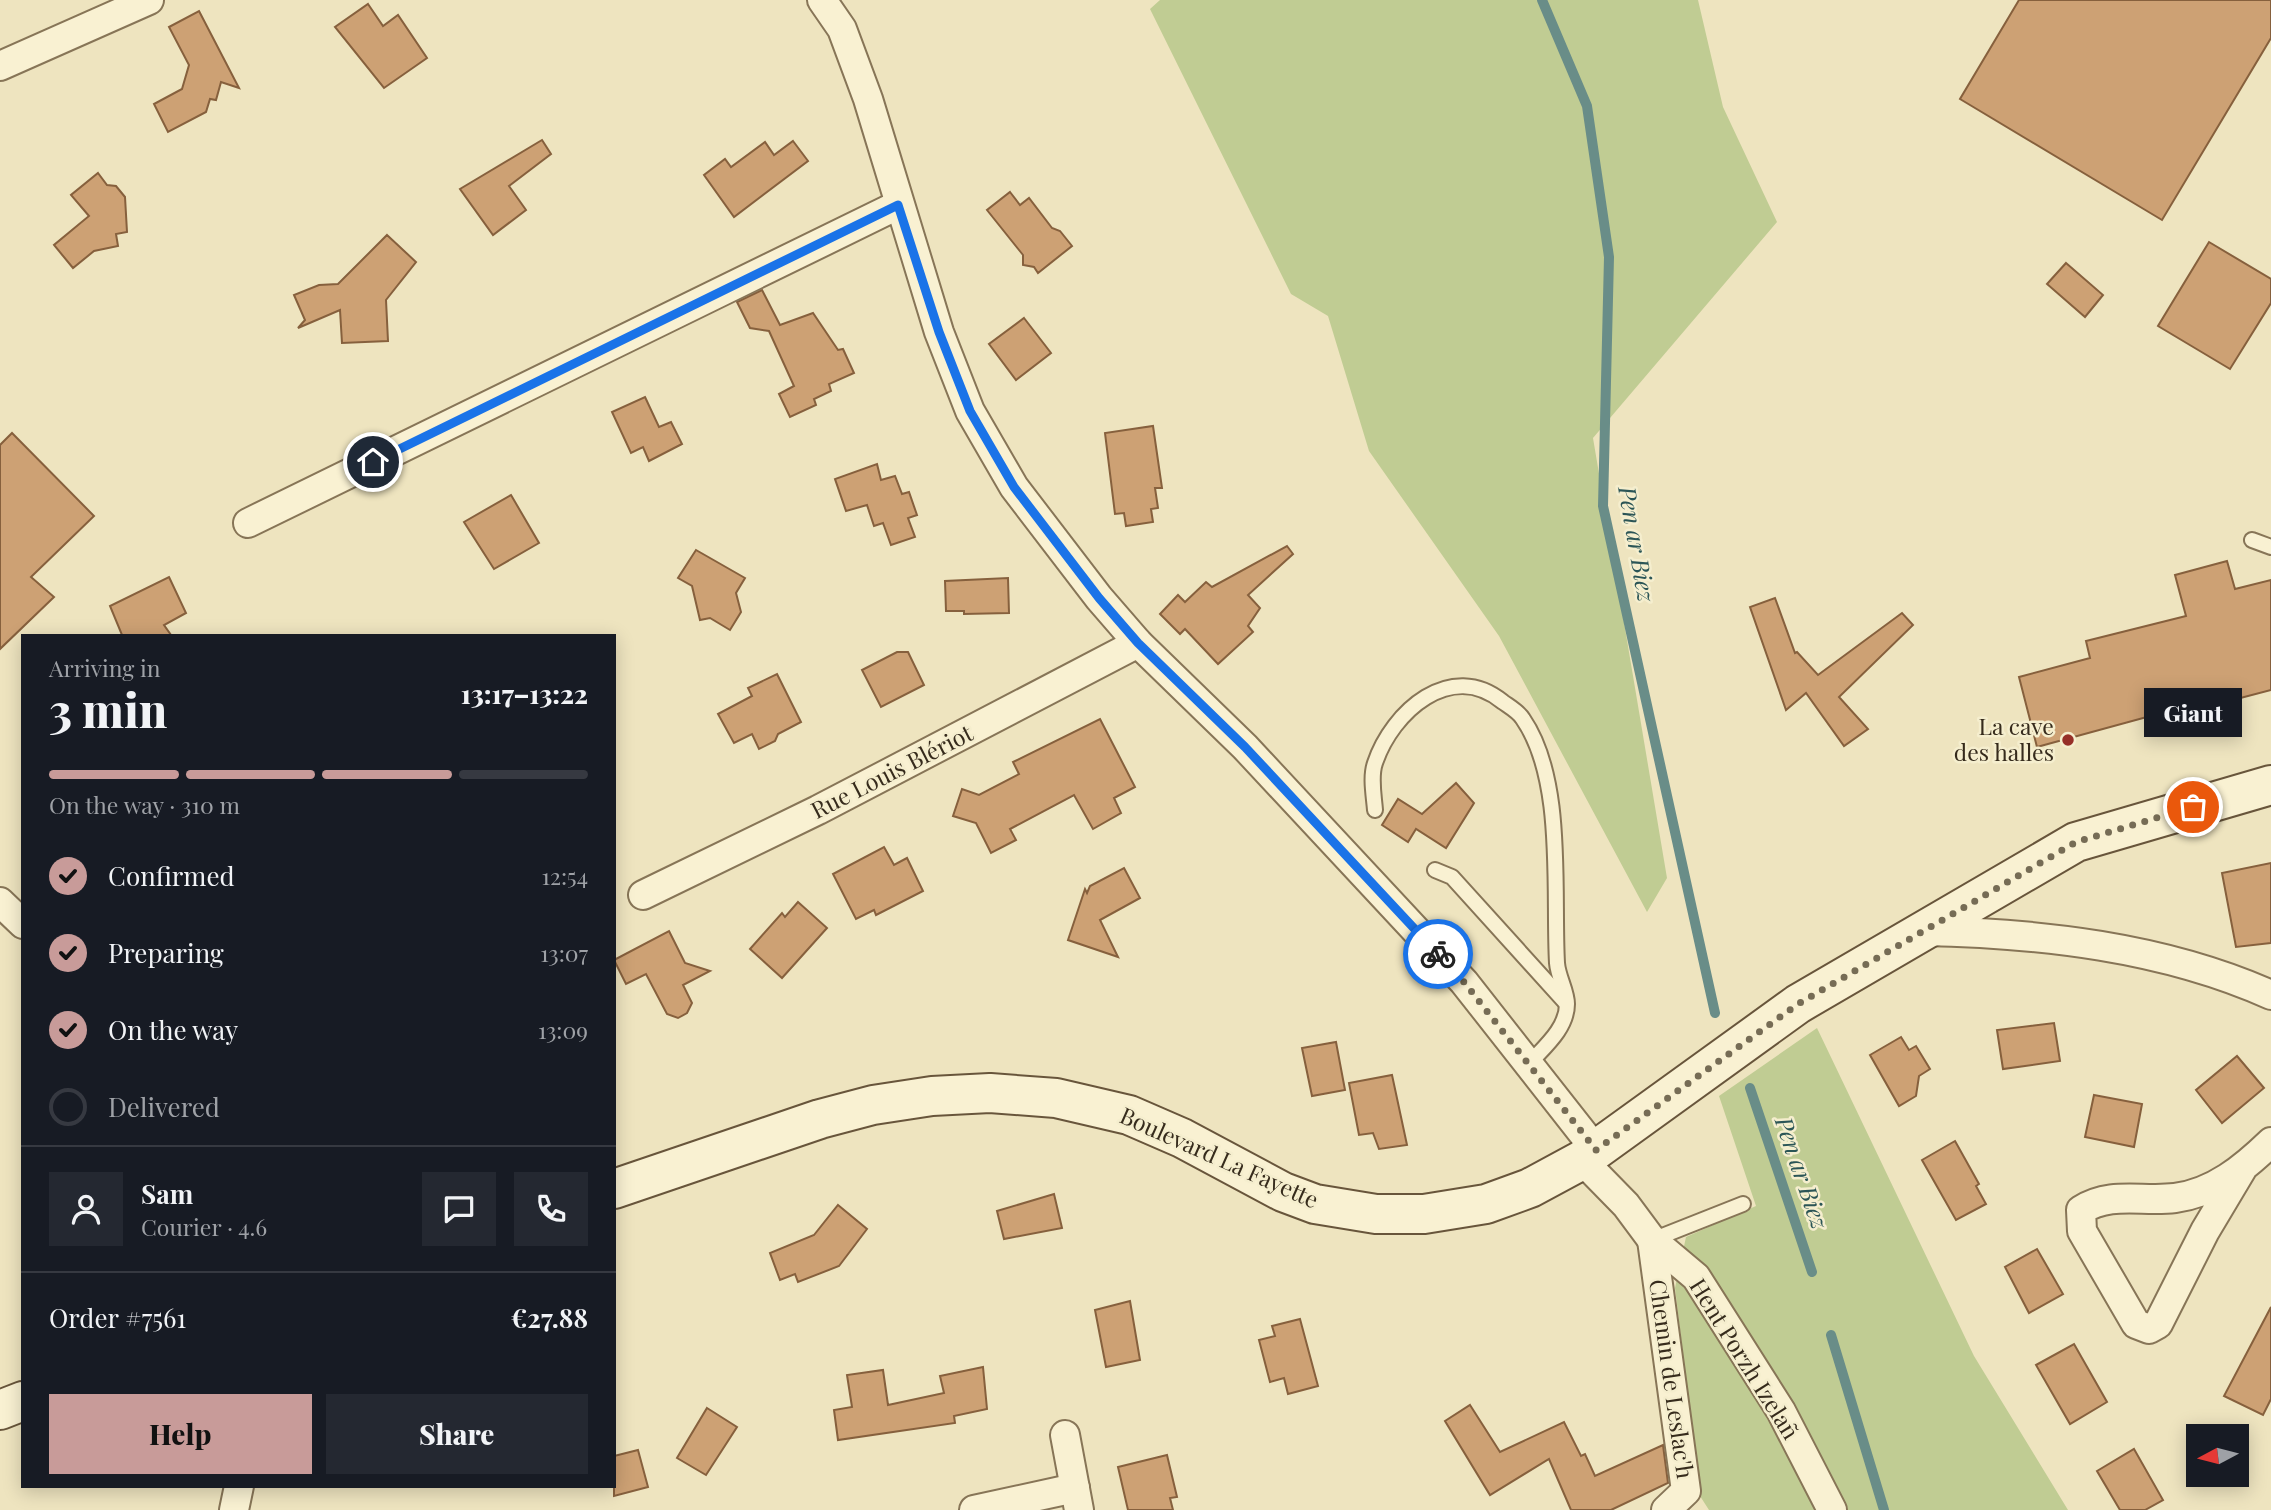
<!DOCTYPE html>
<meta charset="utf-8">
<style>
body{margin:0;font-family:"Playfair Display",serif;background:#242831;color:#f1f3f6;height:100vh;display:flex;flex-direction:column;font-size:26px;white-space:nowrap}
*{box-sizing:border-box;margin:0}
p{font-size:23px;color:#9ea1a6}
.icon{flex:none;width:38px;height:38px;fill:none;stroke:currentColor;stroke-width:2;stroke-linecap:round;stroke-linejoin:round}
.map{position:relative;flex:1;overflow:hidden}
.sheet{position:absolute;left:21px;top:634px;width:595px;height:854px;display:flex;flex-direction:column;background:#171b24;border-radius:0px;box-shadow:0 4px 18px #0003}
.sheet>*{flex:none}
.needle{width:46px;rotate:263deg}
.fabs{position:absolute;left:2186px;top:1424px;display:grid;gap:14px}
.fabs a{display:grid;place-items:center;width:63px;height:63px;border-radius:0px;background:#171b24;box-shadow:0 4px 18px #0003;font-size:35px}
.pin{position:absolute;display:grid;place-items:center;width:60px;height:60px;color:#fff;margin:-30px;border:4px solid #fff;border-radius:50%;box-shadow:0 2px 7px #0007}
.courier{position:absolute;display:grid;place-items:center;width:70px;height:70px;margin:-35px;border:5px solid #1a73e8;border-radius:50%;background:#fff;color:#222;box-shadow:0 2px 9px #0007}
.bubble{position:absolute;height:49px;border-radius:0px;background:#171b24;box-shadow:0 4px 18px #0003;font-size:23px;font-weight:800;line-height:49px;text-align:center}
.summary em{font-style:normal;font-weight:800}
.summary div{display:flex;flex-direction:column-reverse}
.summary{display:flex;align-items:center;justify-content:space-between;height:119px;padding:0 28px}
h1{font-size:46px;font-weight:800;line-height:52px}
.bar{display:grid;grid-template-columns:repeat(4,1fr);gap:10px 7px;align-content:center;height:84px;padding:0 28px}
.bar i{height:9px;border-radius:5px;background:#363941}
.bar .active{background:#c89b99}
.bar p{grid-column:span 4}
.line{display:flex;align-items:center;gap:18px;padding:0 28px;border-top:2px solid #363941}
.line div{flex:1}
.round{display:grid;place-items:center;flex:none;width:74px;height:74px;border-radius:0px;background:#242831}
ol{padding:0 28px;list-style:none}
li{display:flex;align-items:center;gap:21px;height:77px}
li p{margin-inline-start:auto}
li .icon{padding:7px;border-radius:50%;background:#c89b99;color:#111;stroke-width:4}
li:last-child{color:#9ea1a6}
li i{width:38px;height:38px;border:4px solid #363941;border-radius:50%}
.action{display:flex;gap:14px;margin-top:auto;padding:14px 28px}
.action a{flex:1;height:80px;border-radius:0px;background:#c89b99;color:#111;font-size:28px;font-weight:800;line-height:80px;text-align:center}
.action a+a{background:#242831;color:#f1f3f6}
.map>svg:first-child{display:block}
.green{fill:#c0cc93}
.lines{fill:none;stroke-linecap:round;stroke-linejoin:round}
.stream{stroke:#698d88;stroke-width:10}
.building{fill:#cda174;stroke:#86603d;stroke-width:2}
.service-casing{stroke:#877557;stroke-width:18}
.minor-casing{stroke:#877557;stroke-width:32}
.secondary-casing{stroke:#68553b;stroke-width:42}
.service{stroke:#f9f1d2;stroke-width:14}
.minor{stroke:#f9f1d2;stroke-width:28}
.secondary{stroke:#f9f1d2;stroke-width:38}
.done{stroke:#766c55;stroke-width:7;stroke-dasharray:0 12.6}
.route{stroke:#1a73e8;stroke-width:9}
.poi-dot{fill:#962f27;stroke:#f5eece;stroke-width:2.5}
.labels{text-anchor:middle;stroke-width:5;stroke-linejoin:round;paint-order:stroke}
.poi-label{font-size:23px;fill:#362b1c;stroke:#f5eece;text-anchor:end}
.street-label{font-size:23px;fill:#362b1c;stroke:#f5eece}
.water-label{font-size:24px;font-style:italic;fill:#2b5556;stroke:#f5eece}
</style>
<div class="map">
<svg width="2271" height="1510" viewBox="0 0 2271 1510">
<rect width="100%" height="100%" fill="#eee4bf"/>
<g class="green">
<path d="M 1160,0 L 1698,0 L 1723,107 L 1777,222 L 1593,438 L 1667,878 L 1647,912 L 1499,636 L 1369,451 L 1328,316 L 1291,294 L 1150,9 Z"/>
<path d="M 1817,1028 L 1974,1356 L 2068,1510 L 1709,1510 L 1700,1496 L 1675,1288 L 1686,1237 L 1756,1206 L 1719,1096 Z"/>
</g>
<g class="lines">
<g class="stream">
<path d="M 1542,0 L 1587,106 L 1609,257 L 1603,506 L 1715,1013"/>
<path d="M 1750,1088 L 1812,1272"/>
<path d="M 1831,1335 L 1884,1510"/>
</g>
</g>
<g class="building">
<path d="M 2019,0 L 2271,0 L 2271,38 L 2162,220 L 1960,99 Z"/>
<path d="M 368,4 L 383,26 L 398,15 L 427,58 L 384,88 L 335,27 Z"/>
<path d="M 199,11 L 239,88 L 221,82 L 216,100 L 210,99 L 206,112 L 168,132 L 154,104 L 182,89 L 189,65 L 169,27 Z"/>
<path d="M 542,140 L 551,154 L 509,186 L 526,210 L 493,235 L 460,189 Z"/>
<path d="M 793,141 L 808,161 L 734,217 L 704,175 L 725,159 L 731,167 L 765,142 L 774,155 Z"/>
<path d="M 98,173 L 107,185 L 116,186 L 125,197 L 127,232 L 116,234 L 118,246 L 94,251 L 73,268 L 54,245 L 89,216 L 71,195 Z"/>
<path d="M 1010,192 L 1020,205 L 1029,198 L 1052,228 L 1060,231 L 1072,246 L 1038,273 L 1034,267 L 1023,265 L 1023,255 L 987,210 Z"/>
<path d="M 387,235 L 416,262 L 386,300 L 388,341 L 342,343 L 340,310 L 298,328 L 305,320 L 294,295 L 319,285 L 338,284 Z"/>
<path d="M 2209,242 L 2271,279 L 2271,303 L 2230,369 L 2158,326 Z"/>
<path d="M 2066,263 L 2103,295 L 2085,317 L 2047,284 Z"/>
<path d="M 762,290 L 780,325 L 813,313 L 838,350 L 843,349 L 854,373 L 829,384 L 831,391 L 814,399 L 816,405 L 790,417 L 779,394 L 794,386 L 769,331 L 750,328 L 737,302 Z"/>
<path d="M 1024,318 L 1051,353 L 1016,380 L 989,344 Z"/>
<path d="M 645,397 L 659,427 L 671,422 L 682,444 L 649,461 L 643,447 L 631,453 L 612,412 Z"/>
<path d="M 1153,426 L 1162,488 L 1155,488 L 1158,508 L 1151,509 L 1153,522 L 1126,526 L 1124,513 L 1115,514 L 1105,433 Z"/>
<path d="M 12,433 L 94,516 L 31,577 L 54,597 L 0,649 L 0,445 Z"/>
<path d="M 877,464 L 881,480 L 895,476 L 902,494 L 909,492 L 917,515 L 908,518 L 915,537 L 891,545 L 883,523 L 874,526 L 867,505 L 846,511 L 835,479 Z"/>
<path d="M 511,495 L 539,543 L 494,569 L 464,522 Z"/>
<path d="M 1287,546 L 1293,554 L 1248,595 L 1260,608 L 1248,626 L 1253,632 L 1218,664 L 1185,629 L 1180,634 L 1160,614 L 1178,595 L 1185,602 L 1206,582 L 1212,587 Z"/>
<path d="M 696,550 L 745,578 L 736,593 L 741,612 L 730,630 L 710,618 L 700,620 L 692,586 L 678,578 Z"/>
<path d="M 2227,561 L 2235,589 L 2271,580 L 2271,690 L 2210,706 L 2209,700 L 2037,747 L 2019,677 L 2090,658 L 2086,641 L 2186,616 L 2175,575 Z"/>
<path d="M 169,577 L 186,613 L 164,625 L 171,635 L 122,635 L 110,606 Z"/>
<path d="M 1008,578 L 1009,613 L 964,614 L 964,611 L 946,611 L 945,581 Z"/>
<path d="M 1775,598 L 1795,653 L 1797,652 L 1818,675 L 1902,613 L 1913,625 L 1839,697 L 1868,729 L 1844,746 L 1806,693 L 1786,710 L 1750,607 Z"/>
<path d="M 897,652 L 908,652 L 924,685 L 881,707 L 862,670 Z"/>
<path d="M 777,674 L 801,722 L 778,734 L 775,741 L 759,749 L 752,734 L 734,743 L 718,714 L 752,696 L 748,688 Z"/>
<path d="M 1100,719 L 1135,787 L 1114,798 L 1121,813 L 1093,829 L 1074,795 L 1010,829 L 1016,840 L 991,853 L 976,823 L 953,816 L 962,789 L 979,795 L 1019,774 L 1013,762 Z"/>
<path d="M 1456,783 L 1474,803 L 1446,848 L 1416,829 L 1408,842 L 1382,825 L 1398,799 L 1422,814 Z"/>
<path d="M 884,847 L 894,865 L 907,858 L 923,891 L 876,915 L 874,910 L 856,919 L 833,874 Z"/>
<path d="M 2271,863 L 2271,943 L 2236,947 L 2222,873 Z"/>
<path d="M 1124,868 L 1140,898 L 1100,920 L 1118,957 L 1068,940 L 1085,889 L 1087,893 L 1090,886 Z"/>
<path d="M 798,902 L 827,928 L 782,978 L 750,949 L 782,913 L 785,917 Z"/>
<path d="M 669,931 L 685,963 L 710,971 L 683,985 L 692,1003 L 687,1013 L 678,1018 L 667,1014 L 646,974 L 626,984 L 614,960 Z"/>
<path d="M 2054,1023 L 2060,1061 L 2003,1069 L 1997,1030 Z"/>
<path d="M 1901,1037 L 1909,1050 L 1916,1046 L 1930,1069 L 1919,1076 L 1916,1096 L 1899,1106 L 1870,1055 Z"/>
<path d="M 1336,1042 L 1345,1090 L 1312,1096 L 1302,1048 Z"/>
<path d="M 2237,1056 L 2264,1088 L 2222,1123 L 2196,1090 Z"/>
<path d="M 1392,1075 L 1407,1145 L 1379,1149 L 1373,1133 L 1359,1135 L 1349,1083 Z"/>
<path d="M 2094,1095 L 2142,1104 L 2134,1147 L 2085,1137 Z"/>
<path d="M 1955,1141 L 1979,1184 L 1976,1186 L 1986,1204 L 1956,1220 L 1922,1160 Z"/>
<path d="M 1054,1194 L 1062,1228 L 1004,1239 L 997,1211 Z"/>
<path d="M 838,1205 L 867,1229 L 839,1266 L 798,1282 L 795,1274 L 780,1280 L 770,1253 L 814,1235 Z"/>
<path d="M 2037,1249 L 2063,1294 L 2029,1313 L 2005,1267 Z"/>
<path d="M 1130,1301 L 1140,1360 L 1106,1367 L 1095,1310 Z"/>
<path d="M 2271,1307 L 2271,1399 L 2263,1415 L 2224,1396 Z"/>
<path d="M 1300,1319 L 1318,1386 L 1288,1394 L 1284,1378 L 1270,1382 L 1259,1340 L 1275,1336 L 1272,1326 Z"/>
<path d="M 2074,1344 L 2107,1402 L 2070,1424 L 2036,1365 Z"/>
<path d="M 983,1367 L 987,1409 L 954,1416 L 955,1423 L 838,1440 L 834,1410 L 852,1407 L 847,1375 L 883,1370 L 888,1405 L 944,1393 L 940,1376 Z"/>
<path d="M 1470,1405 L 1500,1452 L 1564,1422 L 1581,1456 L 1585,1454 L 1595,1476 L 1663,1445 L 1668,1483 L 1611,1510 L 1571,1510 L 1549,1459 L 1490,1495 L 1445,1421 Z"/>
<path d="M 707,1408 L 737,1427 L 706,1475 L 677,1458 Z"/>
<path d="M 2134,1449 L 2163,1500 L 2145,1510 L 2120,1510 L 2097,1471 Z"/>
<path d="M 638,1450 L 648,1487 L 614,1496 L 614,1456 Z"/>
<path d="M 1167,1455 L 1177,1497 L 1170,1498 L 1173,1510 L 1128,1510 L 1118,1467 Z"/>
</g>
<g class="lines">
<defs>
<g id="service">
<path d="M 2252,540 L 2271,547"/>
<path d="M 1375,810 C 1374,796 1370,777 1375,763 C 1392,712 1451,659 1503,702 C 1510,707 1519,712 1523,719 C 1565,780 1553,891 1557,963 C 1558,977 1567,991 1567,1004 C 1567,1029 1543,1048 1528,1065"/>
<path d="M 1435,870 L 1452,877 L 1566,1003"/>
<path d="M 1652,1240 L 1743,1204"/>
</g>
<g id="minor">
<path d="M 822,0 L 842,29 L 868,99 L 939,332 L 970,411 L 1014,487 L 1099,598 L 1138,643 L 1245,747 L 1464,982 L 1596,1150"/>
<path d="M 0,66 L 149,0"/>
<path d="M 248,523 L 898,205"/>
<path d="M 643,895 L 818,810 L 1138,643"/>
<path d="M 0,902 L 23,924"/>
<path d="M 1922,931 C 2039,933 2164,947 2271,995"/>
<path d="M 1582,1160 L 1626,1205 L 1652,1240 L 1696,1277 L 1781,1411 L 1832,1510"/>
<path d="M 2242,1169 L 2205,1231 L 2158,1324 L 2149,1329 L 2136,1324 L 2082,1231 L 2081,1210 C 2111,1191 2141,1202 2175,1198 C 2214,1193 2244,1168 2271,1142"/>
<path d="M 1652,1240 L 1686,1491 L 1666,1510"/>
<path d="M 1065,1435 L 1079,1510"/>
<path d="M 234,1510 L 239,1486"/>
<path d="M 974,1510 L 1075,1488"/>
</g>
<g id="secondary">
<path d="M 614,1189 L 820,1119 L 873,1105 L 932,1096 L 990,1093 L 1056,1098 L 1129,1115 L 1182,1138 L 1283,1192 L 1315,1204 L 1376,1214 L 1424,1214 L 1486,1204 L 1530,1188 L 1582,1160 L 1798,1004 L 2076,842 L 2271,785"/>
<path d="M 0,1410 L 23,1401"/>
</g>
</defs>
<use href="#service" class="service-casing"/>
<use href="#minor" class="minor-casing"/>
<use href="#secondary" class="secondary-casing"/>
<use href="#service" class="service"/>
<use href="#minor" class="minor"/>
<use href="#secondary" class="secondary"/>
</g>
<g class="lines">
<path class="done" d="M 1438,954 L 1464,982 L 1596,1150 L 1798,1004 L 2054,855 L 2076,842 L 2193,807"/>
<path class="route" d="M 373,462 L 898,205 L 939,332 L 970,411 L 1014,487 L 1099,598 L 1138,643 L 1245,747 L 1438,954"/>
</g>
<circle class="poi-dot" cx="2068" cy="740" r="7"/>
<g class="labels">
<g class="poi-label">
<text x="2054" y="735">La cave<tspan x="2054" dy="26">des halles</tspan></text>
</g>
<g class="street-label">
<text transform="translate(892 772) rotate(-27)" y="8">Rue Louis Blériot</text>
<text transform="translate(1219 1158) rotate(24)" y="8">Boulevard La Fayette</text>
<text transform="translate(1744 1359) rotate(58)" y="8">Hent Porzh Izelañ</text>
<text transform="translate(1671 1379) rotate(82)" y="8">Chemin de Leslac'h</text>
</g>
<g class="water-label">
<text transform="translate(1636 544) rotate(80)" y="8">Pen ar Biez</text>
<text transform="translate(1801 1173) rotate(71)" y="8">Pen ar Biez</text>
</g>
</g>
</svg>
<div class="fabs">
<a><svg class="needle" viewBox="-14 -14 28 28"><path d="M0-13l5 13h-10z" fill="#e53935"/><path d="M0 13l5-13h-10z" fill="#9ea1a6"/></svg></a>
</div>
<div class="pin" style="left:2193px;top:807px;background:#ea580c"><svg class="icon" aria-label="bag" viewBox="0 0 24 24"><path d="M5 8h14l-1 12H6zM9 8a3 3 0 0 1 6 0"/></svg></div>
<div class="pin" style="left:373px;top:462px;background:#1f2937"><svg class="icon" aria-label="home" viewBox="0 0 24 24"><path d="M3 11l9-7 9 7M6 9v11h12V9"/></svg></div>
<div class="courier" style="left:1438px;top:954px"><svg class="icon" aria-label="bike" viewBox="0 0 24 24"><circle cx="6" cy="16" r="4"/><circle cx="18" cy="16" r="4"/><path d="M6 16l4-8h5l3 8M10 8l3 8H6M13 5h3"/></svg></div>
<div class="bubble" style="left:2144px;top:688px;width:98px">Giant</div>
<section class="sheet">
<div class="summary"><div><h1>3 min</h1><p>Arriving in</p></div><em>13:17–13:22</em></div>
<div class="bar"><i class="active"></i><i class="active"></i><i class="active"></i><i></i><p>On the way · 310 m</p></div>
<ol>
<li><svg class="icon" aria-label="check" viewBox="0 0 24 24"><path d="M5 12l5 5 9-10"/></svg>Confirmed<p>12:54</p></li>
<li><svg class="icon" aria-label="check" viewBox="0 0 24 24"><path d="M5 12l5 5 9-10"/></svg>Preparing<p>13:07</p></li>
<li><svg class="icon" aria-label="check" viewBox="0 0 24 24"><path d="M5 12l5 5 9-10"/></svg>On the way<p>13:09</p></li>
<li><i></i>Delivered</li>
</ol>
<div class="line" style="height:126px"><a class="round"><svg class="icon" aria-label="person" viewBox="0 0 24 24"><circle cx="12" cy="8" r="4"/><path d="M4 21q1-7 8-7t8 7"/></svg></a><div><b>Sam</b><p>Courier · 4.6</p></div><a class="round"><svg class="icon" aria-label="chat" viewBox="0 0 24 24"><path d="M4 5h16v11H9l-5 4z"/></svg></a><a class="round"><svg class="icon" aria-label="phone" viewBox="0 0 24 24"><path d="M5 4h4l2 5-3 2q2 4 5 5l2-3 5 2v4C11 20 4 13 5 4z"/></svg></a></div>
<div class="line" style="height:91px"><div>Order #7561</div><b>€27.88</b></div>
<div class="action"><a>Help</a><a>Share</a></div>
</section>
</div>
